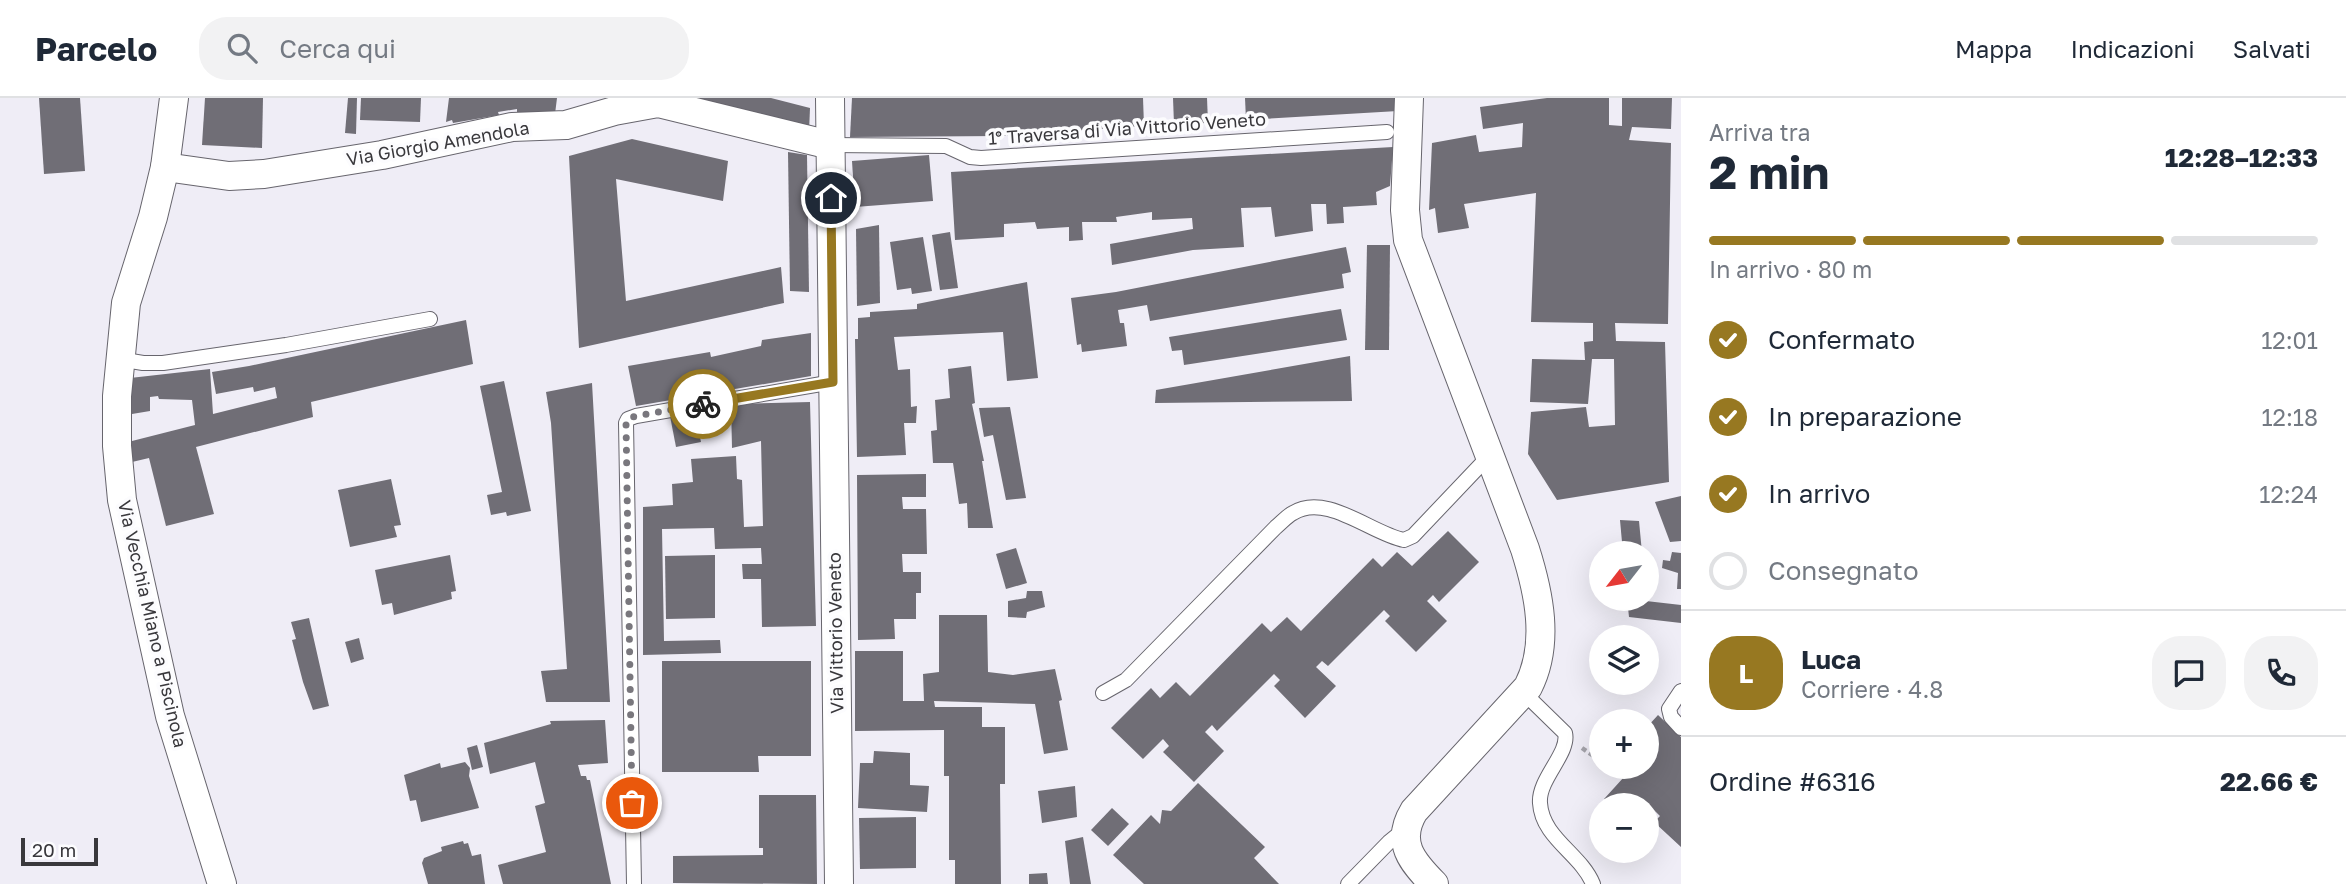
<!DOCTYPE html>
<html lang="it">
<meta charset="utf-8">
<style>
body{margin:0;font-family:"Golos Text",sans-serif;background:#f2f2f3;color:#1f2937;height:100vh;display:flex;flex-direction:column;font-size:26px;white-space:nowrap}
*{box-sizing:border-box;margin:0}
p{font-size:23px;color:#747a83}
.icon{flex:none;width:38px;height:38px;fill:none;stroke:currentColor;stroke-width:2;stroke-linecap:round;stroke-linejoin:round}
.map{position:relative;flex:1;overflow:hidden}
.sheet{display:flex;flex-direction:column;background:#fff;width:665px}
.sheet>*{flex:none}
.needle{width:46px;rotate:239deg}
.controls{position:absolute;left:1589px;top:443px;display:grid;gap:14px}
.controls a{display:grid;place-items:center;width:70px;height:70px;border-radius:50%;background:#fff;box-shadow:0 7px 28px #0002;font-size:35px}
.scale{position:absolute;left:21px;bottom:18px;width:77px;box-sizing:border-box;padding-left:7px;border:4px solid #39383c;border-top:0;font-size:19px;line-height:24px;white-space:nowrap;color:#39383c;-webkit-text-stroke:5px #fcfcfe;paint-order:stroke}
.pin{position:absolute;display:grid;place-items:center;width:60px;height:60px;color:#fff;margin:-30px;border:4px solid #fff;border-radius:50%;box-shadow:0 2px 7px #0007}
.courier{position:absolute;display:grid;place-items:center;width:70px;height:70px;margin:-35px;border:5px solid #977821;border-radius:50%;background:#fff;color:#222;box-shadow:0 2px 9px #0007}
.head em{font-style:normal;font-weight:700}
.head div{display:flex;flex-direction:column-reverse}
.head{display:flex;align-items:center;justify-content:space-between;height:119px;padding:0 28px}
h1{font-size:46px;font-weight:700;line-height:52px}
.bar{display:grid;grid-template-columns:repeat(4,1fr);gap:10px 7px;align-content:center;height:84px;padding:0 28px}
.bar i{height:9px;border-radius:5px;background:#e0e1e3}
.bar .selected{background:#977821}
.bar p{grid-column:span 4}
.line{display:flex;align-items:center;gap:18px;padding:0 28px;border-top:2px solid #e0e1e3}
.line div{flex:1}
.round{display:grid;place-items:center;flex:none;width:74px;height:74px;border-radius:28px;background:#f2f2f3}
ol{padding:0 28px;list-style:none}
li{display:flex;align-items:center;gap:21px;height:77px}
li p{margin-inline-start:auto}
li .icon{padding:7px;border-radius:50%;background:#977821;color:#fff;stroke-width:4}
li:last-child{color:#747a83}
li i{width:38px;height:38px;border:4px solid #e0e1e3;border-radius:50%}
header{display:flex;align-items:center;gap:42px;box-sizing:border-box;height:98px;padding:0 35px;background:#fff;border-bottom:2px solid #e0e1e3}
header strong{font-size:33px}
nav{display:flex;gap:38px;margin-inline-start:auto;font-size:24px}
.search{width:490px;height:63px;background:#f2f2f3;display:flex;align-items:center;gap:18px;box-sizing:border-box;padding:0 24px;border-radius:28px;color:#747a83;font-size:26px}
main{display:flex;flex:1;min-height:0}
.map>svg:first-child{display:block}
.building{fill:#706e76}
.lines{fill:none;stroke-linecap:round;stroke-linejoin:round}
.service-casing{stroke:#67656d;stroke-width:16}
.minor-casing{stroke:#67656d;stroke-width:30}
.path{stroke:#a4a3aa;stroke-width:4.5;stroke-dasharray:5 3.5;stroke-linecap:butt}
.service{stroke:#fff;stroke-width:14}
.minor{stroke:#fff;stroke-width:28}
.done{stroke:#79777d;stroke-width:7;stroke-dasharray:0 12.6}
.route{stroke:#977821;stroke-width:9}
.labels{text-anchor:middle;stroke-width:7;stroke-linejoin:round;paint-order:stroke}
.street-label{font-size:18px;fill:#39383c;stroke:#fcfcfe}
</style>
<header>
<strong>Parcelo</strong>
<div class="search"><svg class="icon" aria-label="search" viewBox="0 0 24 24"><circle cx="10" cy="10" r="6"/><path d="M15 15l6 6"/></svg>Cerca qui</div>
<nav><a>Mappa</a><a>Indicazioni</a><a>Salvati</a></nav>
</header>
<main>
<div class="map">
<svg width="1681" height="786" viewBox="0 0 1681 786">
<rect width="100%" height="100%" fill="#efedf6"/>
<g class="building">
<path d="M 39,0 L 80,0 L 85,73 L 44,76 Z"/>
<path d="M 205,0 L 263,0 L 262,50 L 202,47 Z"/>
<path d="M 348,0 L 357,0 L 356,36 L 345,35 Z"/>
<path d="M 361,0 L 421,0 L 420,24 L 360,22 Z"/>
<path d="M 449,0 L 557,0 L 555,16 L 517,15 L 517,11 L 498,14 L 499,17 L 453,25 L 452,22 L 446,24 Z"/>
<path d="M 679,0 L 771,0 L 810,10 L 809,34 Z"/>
<path d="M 852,0 L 1143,0 L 1144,28 L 1003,38 L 850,39 Z"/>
<path d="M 1173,0 L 1207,0 L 1208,25 L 1174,26 Z"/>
<path d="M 1245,0 L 1397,0 L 1398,13 L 1246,22 Z"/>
<path d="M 1547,0 L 1609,0 L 1609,27 L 1622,28 L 1622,0 L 1672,0 L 1671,31 L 1632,29 L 1629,42 L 1671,45 L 1668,226 L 1615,225 L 1616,243 L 1665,244 L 1669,384 L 1557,402 L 1528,356 L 1531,314 L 1586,309 L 1589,329 L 1615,327 L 1614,261 L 1592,261 L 1588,306 L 1530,304 L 1532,261 L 1585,262 L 1584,244 L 1593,243 L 1593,225 L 1531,224 L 1536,95 L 1464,106 L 1469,130 L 1438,135 L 1435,110 L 1429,112 L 1432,45 L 1476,37 L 1479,54 L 1522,49 L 1523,25 L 1483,31 L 1480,9 Z"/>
<path d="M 632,41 L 728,63 L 723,103 L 616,81 L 626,203 L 781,169 L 784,205 L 579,250 L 569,58 Z"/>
<path d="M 1393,49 L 1390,88 L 1376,94 L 1377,107 L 1343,109 L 1344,125 L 1327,126 L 1326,106 L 1311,106 L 1313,133 L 1275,139 L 1271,109 L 1241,110 L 1244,149 L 1193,152 L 1112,167 L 1110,146 L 1193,131 L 1192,120 L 1152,122 L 1152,114 L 1116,119 L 1117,124 L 1082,124 L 1083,142 L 1069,143 L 1069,129 L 1037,131 L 1035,124 L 1004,126 L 1004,139 L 955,142 L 951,74 Z"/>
<path d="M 788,54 L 807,57 L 809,194 L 790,193 Z"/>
<path d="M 929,57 L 933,103 L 855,109 L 852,63 Z"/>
<path d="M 879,127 L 880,205 L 857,208 L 856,131 Z"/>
<path d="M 950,134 L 958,190 L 940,192 L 932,137 Z"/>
<path d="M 923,139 L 932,193 L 912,196 L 911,190 L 897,192 L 890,144 Z"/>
<path d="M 1367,147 L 1390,147 L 1389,252 L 1365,252 Z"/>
<path d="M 1346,149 L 1351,174 L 1342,176 L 1344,190 L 1150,223 L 1147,207 L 1118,212 L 1120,225 L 1124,225 L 1127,248 L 1082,254 L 1081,246 L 1077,247 L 1071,200 L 1116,194 Z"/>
<path d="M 1027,184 L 1038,280 L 1007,283 L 1003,234 L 894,239 L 898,272 L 910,271 L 911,309 L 917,308 L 916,325 L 904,325 L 906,357 L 857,359 L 855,241 L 858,241 L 858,220 L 870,219 L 870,214 L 917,211 L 917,206 Z"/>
<path d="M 1341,211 L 1347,242 L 1184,267 L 1182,252 L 1172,253 L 1169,239 Z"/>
<path d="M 466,222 L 473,266 L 311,304 L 313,319 L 196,349 L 214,416 L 166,428 L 149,360 L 132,364 L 132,343 L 195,327 L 192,302 L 159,301 L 158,298 L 150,299 L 150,313 L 132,316 L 130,280 L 210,271 L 213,316 L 277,300 L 275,289 L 254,294 L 253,289 L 216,296 L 212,274 L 249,268 Z"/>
<path d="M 811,235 L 811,278 L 636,308 L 628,268 L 710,254 L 711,259 L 761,248 L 762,242 Z"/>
<path d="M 1350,258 L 1352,303 L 1155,305 L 1156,292 Z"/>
<path d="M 971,268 L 975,305 L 972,306 L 984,363 L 982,363 L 993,430 L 968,430 L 967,405 L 959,406 L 953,365 L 933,365 L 931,333 L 937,332 L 935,302 L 950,300 L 948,271 Z"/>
<path d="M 504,283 L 531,413 L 507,418 L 506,414 L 491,417 L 487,397 L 502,394 L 480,288 Z"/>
<path d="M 592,285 L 610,604 L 546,604 L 541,573 L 567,571 L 551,325 L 546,294 Z"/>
<path d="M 810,304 L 816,528 L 762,529 L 761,481 L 743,481 L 742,466 L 762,466 L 761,450 L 715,451 L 714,430 L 662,431 L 664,543 L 720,542 L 721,555 L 643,557 L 643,409 L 673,407 L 672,386 L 693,384 L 691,361 L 736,358 L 737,381 L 742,382 L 744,429 L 763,428 L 761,343 L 732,350 L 731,306 Z"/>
<path d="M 1010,309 L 1026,400 L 1006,402 L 993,337 L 984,339 L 979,310 Z"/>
<path d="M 695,314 L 701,344 L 676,349 L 670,318 Z"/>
<path d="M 926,376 L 926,399 L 902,399 L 903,411 L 926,411 L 927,456 L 902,456 L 903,474 L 921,474 L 921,495 L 916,495 L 916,521 L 894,521 L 895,541 L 858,542 L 857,377 Z"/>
<path d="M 391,381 L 401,427 L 394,428 L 397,439 L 350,449 L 338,392 Z"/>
<path d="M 1681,398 L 1681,443 L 1670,444 L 1655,404 Z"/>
<path d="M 1620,422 L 1639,423 L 1642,455 L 1623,455 Z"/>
<path d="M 1448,433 L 1479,464 L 1439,504 L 1433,497 L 1427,503 L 1447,523 L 1416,554 L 1385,523 L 1390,518 L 1384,512 L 1328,568 L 1322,563 L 1316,569 L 1336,588 L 1305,620 L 1274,588 L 1280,582 L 1274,576 L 1217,633 L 1212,627 L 1205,634 L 1224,653 L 1194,684 L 1163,654 L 1169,648 L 1163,641 L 1143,661 L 1111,630 L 1151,590 L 1160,600 L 1176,584 L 1190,598 L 1262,525 L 1271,534 L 1287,519 L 1301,533 L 1373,460 L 1382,469 L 1397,454 L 1412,468 Z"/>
<path d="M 1016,450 L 1027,485 L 1006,491 L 996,456 Z"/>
<path d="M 1672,454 L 1681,455 L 1681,491 L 1677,491 L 1678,475 L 1662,470 L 1663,462 L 1670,463 Z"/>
<path d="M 450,457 L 456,493 L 451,494 L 452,501 L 394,517 L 392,505 L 382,507 L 375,472 Z"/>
<path d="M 715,457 L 715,520 L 666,521 L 665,458 Z"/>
<path d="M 1027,493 L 1042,493 L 1045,509 L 1027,514 L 1026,520 L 1008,519 L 1008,503 L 1026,500 Z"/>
<path d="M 1627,500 L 1645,500 L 1646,503 L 1681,507 L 1681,525 L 1629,519 Z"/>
<path d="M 939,517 L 987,517 L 988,574 L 1013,577 L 1055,571 L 1062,602 L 1059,603 L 1068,652 L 1044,656 L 1035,606 L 934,603 L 935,609 L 982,609 L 982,629 L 1005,629 L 1005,686 L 1000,686 L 1001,786 L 955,786 L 955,762 L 949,762 L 949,678 L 944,678 L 944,632 L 855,633 L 855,553 L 903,553 L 903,603 L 924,603 L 923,576 L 939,574 Z"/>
<path d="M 309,520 L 329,608 L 313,612 L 303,584 L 292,542 L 296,541 L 291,524 Z"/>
<path d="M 359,540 L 364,561 L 351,565 L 345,544 Z"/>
<path d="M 662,563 L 811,563 L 811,658 L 758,658 L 759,674 L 662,674 Z"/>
<path d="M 1658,617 L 1681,639 L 1681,749 L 1654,724 L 1660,718 L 1654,712 L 1647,719 L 1647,707 L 1610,707 L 1604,701 L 1634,668 L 1641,675 L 1648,668 L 1647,629 Z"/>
<path d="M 605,622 L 608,665 L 578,667 L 581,678 L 586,678 L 587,682 L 590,682 L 611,786 L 503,786 L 498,767 L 546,754 L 535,708 L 545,705 L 535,664 L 490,676 L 484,645 L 551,626 L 550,623 Z"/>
<path d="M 477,647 L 483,669 L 472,672 L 467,650 Z"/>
<path d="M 874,653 L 910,655 L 910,687 L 929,688 L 927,714 L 858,710 L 860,665 L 873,665 Z"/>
<path d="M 465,664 L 470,670 L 469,678 L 479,710 L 421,724 L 416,702 L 410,703 L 404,677 L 440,665 L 441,670 Z"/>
<path d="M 1198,685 L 1265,749 L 1254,760 L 1279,786 L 1144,786 L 1113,757 L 1151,717 L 1160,726 L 1162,712 L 1171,713 Z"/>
<path d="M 1075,688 L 1077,719 L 1042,725 L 1038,693 Z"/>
<path d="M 759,697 L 816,697 L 817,786 L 673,785 L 673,758 L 763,757 L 763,750 L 759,750 Z"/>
<path d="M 1112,710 L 1129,726 L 1108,748 L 1091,732 Z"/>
<path d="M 916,719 L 916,770 L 860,771 L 859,720 Z"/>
<path d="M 1083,739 L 1091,786 L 1070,786 L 1065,743 Z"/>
<path d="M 463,743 L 464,746 L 468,745 L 472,758 L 481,756 L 485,786 L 428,786 L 422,765 L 424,760 L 442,753 L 441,749 Z"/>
<path d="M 1047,775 L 1048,786 L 1029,786 L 1029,776 Z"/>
</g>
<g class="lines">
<defs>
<g id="service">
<path d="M 830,47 L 946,48 L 970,59 L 981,60 L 1387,34"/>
<path d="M 119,261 L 143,265 L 163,265 L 286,247 L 430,221"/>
<path d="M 1681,593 L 1669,611 L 1671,619 L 1681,630"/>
<path d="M 1523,594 L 1565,635 C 1570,655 1538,681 1540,705 C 1542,740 1581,756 1593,786"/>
<path d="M 1103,595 L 1126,582 L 1276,429 C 1282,424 1287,418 1293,415 C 1326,394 1372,436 1404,442 L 1413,438 L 1489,358"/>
<path d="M 634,786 L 626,325 L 628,321 L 636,318 L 833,284"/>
<path d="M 1348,786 L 1389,744 L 1405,731"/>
</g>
<g id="minor">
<path d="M 174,0 L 165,69 L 153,119 L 126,205 L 117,298 L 117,348 L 122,402 L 170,618 L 222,786"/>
<path d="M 830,0 L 839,786"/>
<path d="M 1409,0 L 1405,112 L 1408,142 L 1525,451 C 1539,495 1550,546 1528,589 L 1414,713 C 1395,744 1412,764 1434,786"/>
<path d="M 165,69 L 229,78 L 264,76 L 382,57 L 512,29 L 566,27 L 614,13 L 658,5 L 830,47"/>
</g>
</defs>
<use href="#service" class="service-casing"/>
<use href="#minor" class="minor-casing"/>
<path class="path" d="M 1582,650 L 1601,663"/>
<use href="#service" class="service"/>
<use href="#minor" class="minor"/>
</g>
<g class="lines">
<path class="done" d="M 632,705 L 626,325 L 628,321 L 636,318 L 703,306"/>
<path class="route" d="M 703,306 L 833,284 L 831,100"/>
</g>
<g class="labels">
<g class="street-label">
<text transform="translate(1127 31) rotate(-4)" y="6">1° Traversa di Via Vittorio Veneto</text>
<text transform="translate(438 46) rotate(-10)" y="6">Via Giorgio Amendola</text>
<text transform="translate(152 526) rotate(77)" y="6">Via Vecchia Miano a Piscinola</text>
<text transform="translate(836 535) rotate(-91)" y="6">Via Vittorio Veneto</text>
</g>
</g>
</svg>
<div class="controls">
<a><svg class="needle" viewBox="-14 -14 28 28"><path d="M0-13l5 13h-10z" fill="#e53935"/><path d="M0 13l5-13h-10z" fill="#747a83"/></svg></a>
<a><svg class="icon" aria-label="layers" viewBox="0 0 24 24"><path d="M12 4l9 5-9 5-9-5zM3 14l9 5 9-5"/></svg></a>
<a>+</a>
<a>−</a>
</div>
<div class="scale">20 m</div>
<div class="pin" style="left:632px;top:705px;background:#ea580c"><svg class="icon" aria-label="bag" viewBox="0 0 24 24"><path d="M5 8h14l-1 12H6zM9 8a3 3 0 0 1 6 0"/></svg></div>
<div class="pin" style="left:831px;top:100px;background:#1f2937"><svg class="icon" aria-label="home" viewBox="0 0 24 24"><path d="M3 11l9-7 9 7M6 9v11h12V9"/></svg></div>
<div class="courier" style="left:703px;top:306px"><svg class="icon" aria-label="bike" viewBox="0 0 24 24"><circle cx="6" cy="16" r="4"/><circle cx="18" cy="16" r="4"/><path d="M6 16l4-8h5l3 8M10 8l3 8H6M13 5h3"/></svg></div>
</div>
<section class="sheet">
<div class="head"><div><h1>2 min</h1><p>Arriva tra</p></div><em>12:28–12:33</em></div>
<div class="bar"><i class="selected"></i><i class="selected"></i><i class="selected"></i><i></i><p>In arrivo · 80 m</p></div>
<ol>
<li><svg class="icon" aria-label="check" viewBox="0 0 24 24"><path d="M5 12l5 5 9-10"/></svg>Confermato<p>12:01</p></li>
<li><svg class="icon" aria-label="check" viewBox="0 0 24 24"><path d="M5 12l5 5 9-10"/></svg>In preparazione<p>12:18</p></li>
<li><svg class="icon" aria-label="check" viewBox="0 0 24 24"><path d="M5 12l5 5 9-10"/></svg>In arrivo<p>12:24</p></li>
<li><i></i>Consegnato</li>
</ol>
<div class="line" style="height:126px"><b class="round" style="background:#977821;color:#fff">L</b><div><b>Luca</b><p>Corriere · 4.8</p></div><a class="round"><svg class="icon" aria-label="chat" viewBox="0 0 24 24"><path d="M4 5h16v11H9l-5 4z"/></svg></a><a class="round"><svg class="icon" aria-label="phone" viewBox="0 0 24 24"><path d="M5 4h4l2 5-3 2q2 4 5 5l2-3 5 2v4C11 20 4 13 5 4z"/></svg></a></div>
<div class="line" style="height:91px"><div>Ordine #6316</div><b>22.66 €</b></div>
</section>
</main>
